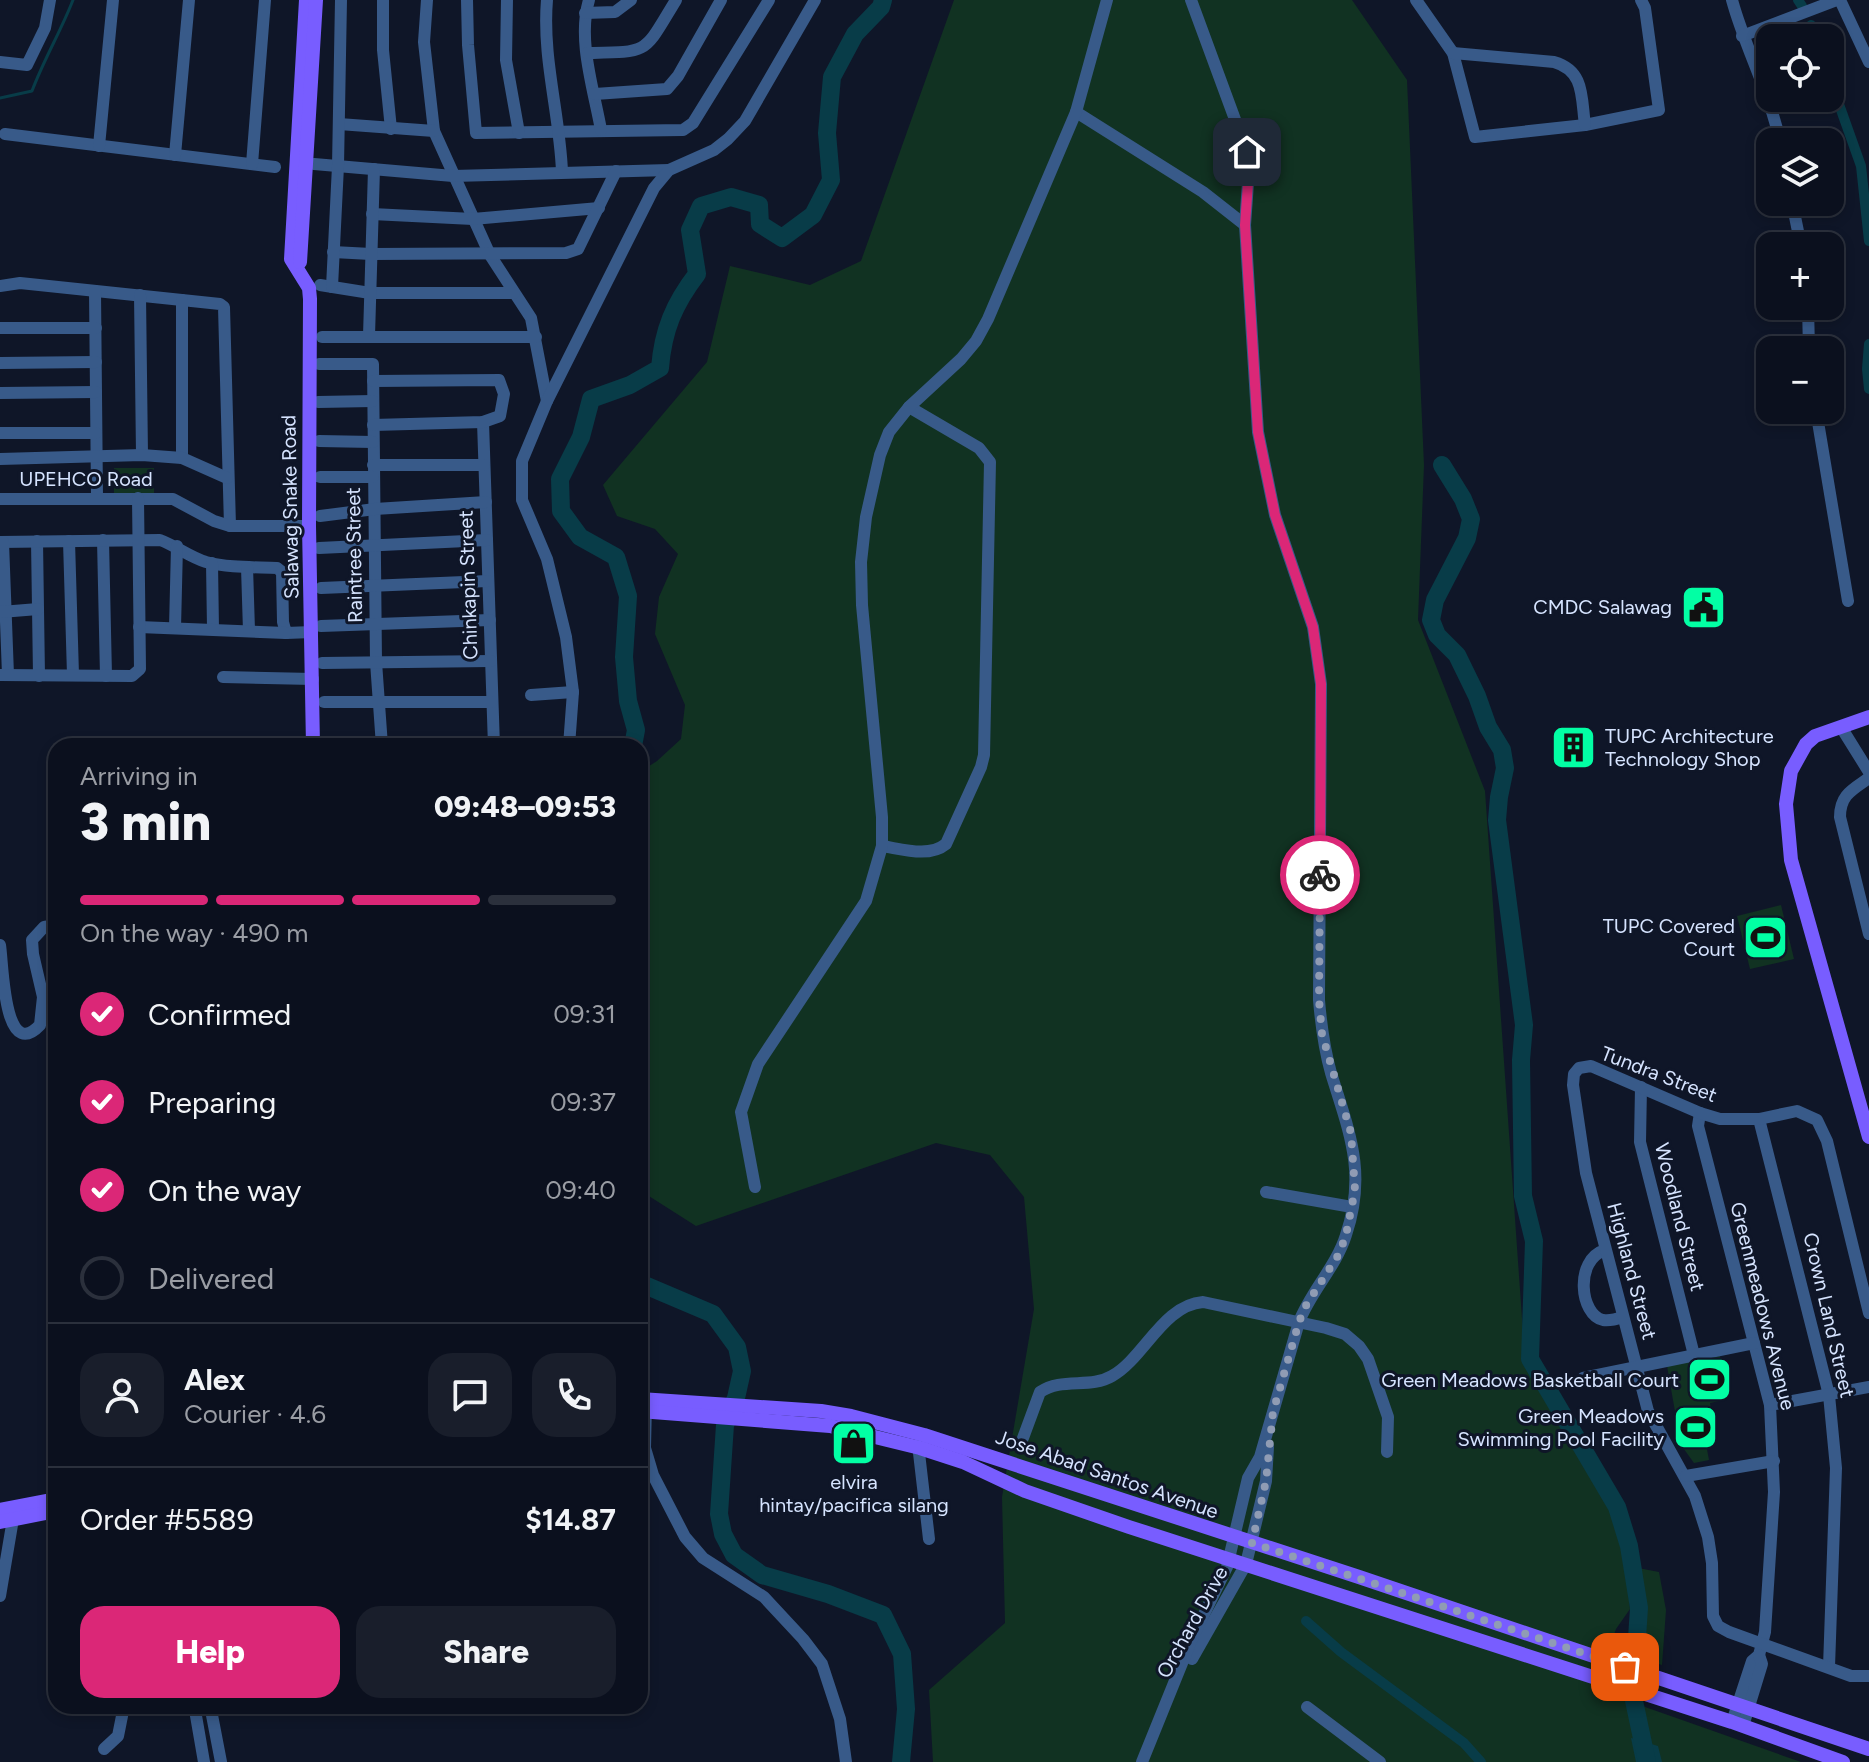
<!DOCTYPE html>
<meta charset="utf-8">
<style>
body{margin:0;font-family:Figtree,sans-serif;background:#191e2b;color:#f1f3f6;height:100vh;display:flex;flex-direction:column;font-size:30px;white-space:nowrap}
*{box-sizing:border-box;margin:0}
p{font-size:26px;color:#9a9da4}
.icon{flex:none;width:44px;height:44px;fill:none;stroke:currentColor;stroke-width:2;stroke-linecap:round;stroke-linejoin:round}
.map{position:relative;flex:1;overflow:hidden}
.side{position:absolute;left:48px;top:738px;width:600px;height:976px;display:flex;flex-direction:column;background:#0b101e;border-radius:24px;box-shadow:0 4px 12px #0003,0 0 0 2px #2b303c}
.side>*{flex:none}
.controls{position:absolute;left:1756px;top:24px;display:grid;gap:16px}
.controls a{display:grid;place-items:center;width:88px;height:88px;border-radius:16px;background:#0b101e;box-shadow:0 4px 12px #0003,0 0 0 2px #2b303c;font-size:40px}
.pin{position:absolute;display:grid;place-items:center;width:68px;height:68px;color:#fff;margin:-34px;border-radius:16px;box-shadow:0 4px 12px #0006}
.courier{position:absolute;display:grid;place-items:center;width:80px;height:80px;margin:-40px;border:6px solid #db2777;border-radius:50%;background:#fff;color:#222;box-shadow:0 2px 10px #0007}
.headline em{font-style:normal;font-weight:800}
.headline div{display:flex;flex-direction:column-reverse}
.headline{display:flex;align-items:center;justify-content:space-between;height:136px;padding:0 32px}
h1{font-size:52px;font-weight:800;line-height:60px}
.bar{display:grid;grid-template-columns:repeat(4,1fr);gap:12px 8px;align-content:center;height:96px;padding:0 32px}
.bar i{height:10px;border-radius:6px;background:#2b303c}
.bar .current{background:#db2777}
.bar p{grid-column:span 4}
.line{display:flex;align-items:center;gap:20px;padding:0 32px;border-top:2px solid #2b303c}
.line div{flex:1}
.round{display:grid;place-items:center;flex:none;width:84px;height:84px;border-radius:24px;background:#191e2b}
ol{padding:0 32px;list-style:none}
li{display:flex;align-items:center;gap:24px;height:88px}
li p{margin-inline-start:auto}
li .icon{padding:8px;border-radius:50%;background:#db2777;color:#fff;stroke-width:4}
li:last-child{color:#9a9da4}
li i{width:44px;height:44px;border:4px solid #2b303c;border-radius:50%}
.cta{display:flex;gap:16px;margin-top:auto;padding:16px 32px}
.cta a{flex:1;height:92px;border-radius:24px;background:#db2777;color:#fff;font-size:32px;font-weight:800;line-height:92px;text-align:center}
.cta a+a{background:#191e2b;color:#f1f3f6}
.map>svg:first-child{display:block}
.green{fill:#113222}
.water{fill:#083c48}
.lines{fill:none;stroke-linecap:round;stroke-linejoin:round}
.stream{stroke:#083c48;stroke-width:3}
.canal{stroke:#083c48;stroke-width:10}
.river{stroke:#083c48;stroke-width:18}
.minor{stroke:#385a89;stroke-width:12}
.major{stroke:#785dff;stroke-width:14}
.done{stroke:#909cb4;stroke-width:8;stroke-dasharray:0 14.4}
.route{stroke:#db2777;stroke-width:10}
.labels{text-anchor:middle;stroke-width:6;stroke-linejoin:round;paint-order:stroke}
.street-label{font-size:20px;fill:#d6e4ff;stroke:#0f1628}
.poi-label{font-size:20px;fill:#d6e4ff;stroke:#0f1628;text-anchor:end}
</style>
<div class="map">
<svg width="1869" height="1762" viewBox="0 0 1869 1762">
<rect width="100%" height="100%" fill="#0f1628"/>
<g class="green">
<path d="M 954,0 L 1352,0 L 1407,80 L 1424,465 L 1418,620 L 1485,791 L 1525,1361 L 1611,1513 L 1625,1563 L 1630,1609 L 1616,1629 L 1594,1689 L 1801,1762 L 933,1762 L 929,1690 L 1005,1623 L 1002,1497 L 1034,1309 L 1024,1197 L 990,1155 L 936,1143 L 696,1226 L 641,1191 L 640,772 L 657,761 L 681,739 L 685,705 L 655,634 L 659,597 L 678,554 L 655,529 L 617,516 L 603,485 L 707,362 L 730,266 L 810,285 L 861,261 Z"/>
<rect x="114" y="468" width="40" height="26"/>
<path d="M 1781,905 L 1794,959 L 1750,969 L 1737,916 Z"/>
<path d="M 1720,1356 L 1728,1399 L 1710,1403 L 1717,1442 L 1706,1444 L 1709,1460 L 1694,1463 L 1676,1438 L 1676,1417 L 1667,1366 Z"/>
<path d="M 1638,1568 L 1659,1572 L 1666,1610 L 1662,1665 L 1643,1659 Z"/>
</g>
<path class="water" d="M 1631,1738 L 1658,1746 L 1662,1762 L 1636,1762 Z"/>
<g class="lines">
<path class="stream" d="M 0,98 L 32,91 C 44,59 61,31 73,0"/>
<g class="canal">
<path d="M 1798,0 L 1802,6"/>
<path d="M 1811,25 L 1815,38"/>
<path d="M 1830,79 L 1861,166 L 1869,241"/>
<path d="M 1869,344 L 1867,369 L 1869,389"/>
<path d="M 1306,1621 L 1341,1652 L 1464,1743 L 1481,1762"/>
</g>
<g class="river">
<path d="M 1442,465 L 1463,499 L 1471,519 L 1467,538 L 1435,600 L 1431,620 L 1437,635 L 1457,655 L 1477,696 L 1488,727 L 1502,750 L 1505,768 L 1499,797 L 1497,820 L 1524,1025 L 1521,1060 L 1523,1196 L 1534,1241 L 1530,1359 L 1617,1507 L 1629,1546 L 1639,1608 L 1637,1638 L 1640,1668 L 1633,1696 L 1647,1762"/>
<path d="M 633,746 L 636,730 L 628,701 L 624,657 L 628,596 L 616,557 L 580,537 L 561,511 L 560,479 L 581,437 L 591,399 L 630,385 L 660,368 C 663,330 674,304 697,274 L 690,230 L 701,206 L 731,197 L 759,205 L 760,224 L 782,238 L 813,215 L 831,180 L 827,133 L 832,77 L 855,34 L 881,7 L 883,0"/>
<path d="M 640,1283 L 713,1314 L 737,1347 L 742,1371 L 736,1398 L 725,1425 L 719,1514 L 723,1534 L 734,1555 L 762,1575 L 828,1594 L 883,1615 L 902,1654 L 906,1709 L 901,1762"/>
</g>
<g class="minor">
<path d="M 383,0 L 383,50 L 391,129"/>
<path d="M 427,0 L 424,42 L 434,131 L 490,255 L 531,318 L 547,401"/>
<path d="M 467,0 L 468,45 L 476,133 L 683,130 L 693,123 L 769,0"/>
<path d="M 507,0 L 506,60 L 519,133"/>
<path d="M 547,0 C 542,58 560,115 562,172"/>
<path d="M 589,0 C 577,40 594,90 601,130"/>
<path d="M 1416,0 L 1453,53 L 1475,137 L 1585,125 L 1659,110 L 1645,8 L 1641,0"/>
<path d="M 1732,0 C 1745,48 1770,93 1780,142"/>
<path d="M 1840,0 L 1869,62"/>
<path d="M 585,13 L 615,12 L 631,0"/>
<path d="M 1742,36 L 1837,0"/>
<path d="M 587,53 C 651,52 643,54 676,0"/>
<path d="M 1453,53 L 1554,62 C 1585,71 1581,97 1585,125"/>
<path d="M 0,62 L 27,65 L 45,28 L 50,0"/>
<path d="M 595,94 L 667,89 L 678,76 L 721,0"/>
<path d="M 1076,112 L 1203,192 L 1245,225"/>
<path d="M 339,124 L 434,131"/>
<path d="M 5,134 L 275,167"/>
<path d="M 99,146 L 113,0"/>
<path d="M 175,155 L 189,0"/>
<path d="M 252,164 L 265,0"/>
<path d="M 314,164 L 453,176 L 669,170"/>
<path d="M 1792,202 L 1801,246"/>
<path d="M 372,214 L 473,219 L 599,208"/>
<path d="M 333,252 L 371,254 L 566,253 L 578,249 L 616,171"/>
<path d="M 320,285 L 370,293 L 514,293"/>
<path d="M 0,286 L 20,283 L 220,304 L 224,307 L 230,526"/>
<path d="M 332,287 L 338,166 L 341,0"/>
<path d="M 95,291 L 97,497"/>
<path d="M 140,295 L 142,455"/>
<path d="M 182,300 L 182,458"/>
<path d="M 1808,306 L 1809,350"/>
<path d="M 0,328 L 96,328"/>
<path d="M 369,336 L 374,169"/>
<path d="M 322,337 L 536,337"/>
<path d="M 0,363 L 96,362"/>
<path d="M 319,364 L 373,364 L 376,662 L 382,746"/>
<path d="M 0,393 L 96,392"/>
<path d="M 318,402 L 373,401"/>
<path d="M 1816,410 L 1848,601"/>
<path d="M 483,422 L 494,746"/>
<path d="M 373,425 L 483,422 L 500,416 L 504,394 L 499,380 L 373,381"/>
<path d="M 0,433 L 96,433"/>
<path d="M 319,441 L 373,442"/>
<path d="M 0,459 L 142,455 L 182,458 L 227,478"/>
<path d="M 373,465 L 484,465"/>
<path d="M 320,477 L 373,477"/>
<path d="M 0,499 L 173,499 L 214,521 L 230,526 L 309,526"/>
<path d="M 320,516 L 375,509 L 486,502"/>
<path d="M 103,540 L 106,676"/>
<path d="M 37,541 L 39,676"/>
<path d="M 69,541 L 73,675"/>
<path d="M 0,542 L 160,540 C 176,546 190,557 206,562 C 229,568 253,567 277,568 L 282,572 L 283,622 L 286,633 L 312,632"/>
<path d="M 3,542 L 8,675"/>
<path d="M 319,548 L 487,540"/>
<path d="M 212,563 L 213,629"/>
<path d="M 247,567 L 249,631"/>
<path d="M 321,588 L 488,581"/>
<path d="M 1,612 L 38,609"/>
<path d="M 321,626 L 490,620"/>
<path d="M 139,627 L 286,633"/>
<path d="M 175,628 L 177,546"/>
<path d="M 322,663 L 491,661"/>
<path d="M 0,675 L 132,676 L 140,669 L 138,498"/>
<path d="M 223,677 L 313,679"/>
<path d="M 531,695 L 573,692"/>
<path d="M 324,702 L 492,702"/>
<path d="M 1841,727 L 1869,772"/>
<path d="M 569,746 L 573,692 L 566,637 L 547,559 L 522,500 L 522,461 L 547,401 L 654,188 L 669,170 L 714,150 L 728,139 L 745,121 L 815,0"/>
<path d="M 1869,778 C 1852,790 1840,795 1840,817 L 1869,934"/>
<path d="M 882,846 C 902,849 929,858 946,844 L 981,767 L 984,755 L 990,462 L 979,448 L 909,407"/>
<path d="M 0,945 C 3,961 3,1064 40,1025 L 43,997 L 33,954 L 32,940 L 44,927 L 56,925"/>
<path d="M 1641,1087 L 1640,1142 L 1694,1355"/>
<path d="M 1700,1113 L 1698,1126 L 1770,1405 L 1774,1492 L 1765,1632 L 1759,1655 L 1752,1661 L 1732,1722"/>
<path d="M 1759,1119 L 1829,1395 L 1836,1468 L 1829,1667"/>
<path d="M 755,1187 L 741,1112 L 758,1064 L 866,901 L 882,846 L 882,817 L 862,605 L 861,562 L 866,517 L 880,455 L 889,432 L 909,407 L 961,359 L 976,341 L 988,319 L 1076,112 L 1107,0"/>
<path d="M 1266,1192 L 1352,1207"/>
<path d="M 1605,1250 C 1574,1260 1580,1315 1603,1320 C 1609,1321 1617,1319 1623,1317"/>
<path d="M 1869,1313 L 1827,1141 L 1817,1120 L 1797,1111 L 1759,1119 L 1720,1119 L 1700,1113 L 1591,1066 L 1579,1068 L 1574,1074 L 1573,1085 L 1586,1173 L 1648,1411 L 1695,1496 L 1708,1537 L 1712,1563 L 1713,1616 L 1718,1626 L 1729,1632 L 1851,1676 L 1869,1676"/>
<path d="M 1583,1378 L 1754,1343"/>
<path d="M 646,1403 L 645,1448 L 653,1475 L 685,1537 L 703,1558 L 764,1597 L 803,1639 L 822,1664 L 840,1719 L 846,1762"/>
<path d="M 1770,1405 L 1869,1387"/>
<path d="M 1023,1438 L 1040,1392 C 1062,1377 1090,1389 1112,1376 C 1144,1358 1163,1305 1203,1302 L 1326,1328 L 1345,1334 L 1359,1346 L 1368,1359 L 1388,1417 L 1387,1452"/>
<path d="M 923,1439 L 919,1453 L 929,1539"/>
<path d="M 1686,1476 L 1774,1461"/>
<path d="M 0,1596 L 13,1519 L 11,1511"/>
<path d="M 1192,1659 L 1246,1564 L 1266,1481 L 1268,1447"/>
<path d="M 1307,1707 L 1380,1762"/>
<path d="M 1743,1726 L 1762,1664 L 1759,1655"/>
<path d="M 104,1749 L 118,1736 L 124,1706"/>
<path d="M 204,1762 L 195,1710 L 211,1710 L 221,1762"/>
<path d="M 1142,1762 L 1191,1641 L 1227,1567 L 1248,1478 L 1260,1457 L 1299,1322 C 1311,1291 1336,1267 1346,1235 C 1367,1172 1349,1132 1331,1073 C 1324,1048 1321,1024 1319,1000 L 1321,684 L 1313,627 L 1275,515 L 1258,432 L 1245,225 L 1249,169 L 1247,152 L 1191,0"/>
</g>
<g class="major">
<path d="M 306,0 L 291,259 L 309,288 L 310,299 L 309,526 L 313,746"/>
<path d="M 300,262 L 316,0"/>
<path d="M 1869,717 L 1815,736 L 1806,744 L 1791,771 L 1786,804 L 1791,860 L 1869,1137"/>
<path d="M 640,1399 L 821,1411 L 851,1416 L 924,1435 L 1359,1577 L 1869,1749"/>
<path d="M 640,1411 L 830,1426 L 920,1448 L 963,1462 L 1025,1491 L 1129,1527 L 1732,1722 L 1843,1762"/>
<path d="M 0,1510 L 56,1499"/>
<path d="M 0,1522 L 56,1511"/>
</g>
</g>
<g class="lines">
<path class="done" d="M 1320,875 L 1319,1000 L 1322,1034 L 1351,1133 L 1355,1190 L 1346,1235 L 1339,1254 L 1305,1307 L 1299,1322 L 1273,1412 L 1266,1481 L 1252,1543 L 1625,1667"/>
<path class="route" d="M 1247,152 L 1249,169 L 1245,225 L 1258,432 L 1275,515 L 1313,627 L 1321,684 L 1320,875"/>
</g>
<defs>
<symbol id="civic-square" viewBox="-11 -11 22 22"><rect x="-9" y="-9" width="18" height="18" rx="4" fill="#02ffa4" stroke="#0f1628"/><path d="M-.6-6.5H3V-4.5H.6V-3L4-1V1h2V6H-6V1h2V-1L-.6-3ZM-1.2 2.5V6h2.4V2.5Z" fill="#111"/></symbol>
<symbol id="building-square" viewBox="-11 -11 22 22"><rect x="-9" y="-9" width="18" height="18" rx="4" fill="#02ffa4" stroke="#0f1628"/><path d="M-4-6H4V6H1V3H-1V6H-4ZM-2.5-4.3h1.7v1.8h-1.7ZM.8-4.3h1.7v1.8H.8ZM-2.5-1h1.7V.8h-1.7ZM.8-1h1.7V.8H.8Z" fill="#111"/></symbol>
<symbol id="stadium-square" viewBox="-11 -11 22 22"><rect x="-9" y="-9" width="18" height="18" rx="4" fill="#02ffa4" stroke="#0f1628"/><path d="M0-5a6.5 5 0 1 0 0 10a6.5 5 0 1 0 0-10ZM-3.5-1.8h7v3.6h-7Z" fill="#111"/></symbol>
<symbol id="shop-square" viewBox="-11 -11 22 22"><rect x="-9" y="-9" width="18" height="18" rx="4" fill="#02ffa4" stroke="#0f1628"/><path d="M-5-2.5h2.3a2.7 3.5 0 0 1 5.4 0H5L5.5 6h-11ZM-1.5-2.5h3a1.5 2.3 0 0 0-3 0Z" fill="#111"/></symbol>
</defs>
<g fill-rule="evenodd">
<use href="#civic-square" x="1678" y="582" width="51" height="51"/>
<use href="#building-square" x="1548" y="722" width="51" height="51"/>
<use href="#stadium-square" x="1740" y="912" width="51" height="51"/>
<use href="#stadium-square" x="1684" y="1354" width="51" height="51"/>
<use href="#stadium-square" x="1670" y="1402" width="51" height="51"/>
<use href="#shop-square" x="828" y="1418" width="51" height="51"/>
</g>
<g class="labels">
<g class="street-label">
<text x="86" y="486">UPEHCO Road</text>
<text transform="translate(290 507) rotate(-91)" y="7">Salawag Snake Road</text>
<text transform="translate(354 555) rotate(-91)" y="7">Raintree Street</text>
<text transform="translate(468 585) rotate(-92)" y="7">Chinkapin Street</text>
<text transform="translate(1659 1074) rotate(21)" y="7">Tundra Street</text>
<text transform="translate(1680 1217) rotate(76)" y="7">Woodland Street</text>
<text transform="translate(1632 1271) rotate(75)" y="7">Highland Street</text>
<text transform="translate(1763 1306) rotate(76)" y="7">Greenmeadows Avenue</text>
<text transform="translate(1829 1315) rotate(77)" y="7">Crown Land Street</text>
<text transform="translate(1107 1474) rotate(19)" y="7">Jose Abad Santos Avenue</text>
<text transform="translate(1192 1622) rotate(-61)" y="7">Orchard Drive</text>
</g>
<g class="poi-label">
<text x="1672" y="614">CMDC Salawag</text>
<text x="1605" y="743" text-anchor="start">TUPC Architecture<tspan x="1605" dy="23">Technology Shop</tspan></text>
<text x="1735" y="933">TUPC Covered<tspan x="1735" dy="23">Court</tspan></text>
<text x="1679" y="1387">Green Meadows Basketball Court</text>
<text x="1664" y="1423">Green Meadows<tspan x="1664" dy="23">Swimming Pool Facility</tspan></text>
<text x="854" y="1489" text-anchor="middle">elvira<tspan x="854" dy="23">hintay/pacifica silang</tspan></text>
</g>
</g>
</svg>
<div class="controls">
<a><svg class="icon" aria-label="locate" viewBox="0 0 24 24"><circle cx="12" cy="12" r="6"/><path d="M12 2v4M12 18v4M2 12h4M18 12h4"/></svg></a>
<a><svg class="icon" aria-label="layers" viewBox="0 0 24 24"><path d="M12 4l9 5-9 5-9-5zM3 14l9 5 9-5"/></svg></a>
<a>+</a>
<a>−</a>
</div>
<div class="pin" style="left:1625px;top:1667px;background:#ea580c"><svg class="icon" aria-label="bag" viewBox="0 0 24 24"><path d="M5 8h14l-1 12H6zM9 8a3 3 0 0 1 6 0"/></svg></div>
<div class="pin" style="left:1247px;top:152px;background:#1f2937"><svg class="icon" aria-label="home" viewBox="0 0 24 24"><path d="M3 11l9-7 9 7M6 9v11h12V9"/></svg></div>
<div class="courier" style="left:1320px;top:875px"><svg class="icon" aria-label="bike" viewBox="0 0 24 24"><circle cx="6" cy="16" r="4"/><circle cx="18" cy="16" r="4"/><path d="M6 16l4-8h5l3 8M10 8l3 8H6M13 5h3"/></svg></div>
<section class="side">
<div class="headline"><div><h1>3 min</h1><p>Arriving in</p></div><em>09:48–09:53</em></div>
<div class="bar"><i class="current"></i><i class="current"></i><i class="current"></i><i></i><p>On the way · 490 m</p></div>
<ol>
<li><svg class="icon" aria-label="check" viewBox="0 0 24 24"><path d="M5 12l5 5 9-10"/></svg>Confirmed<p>09:31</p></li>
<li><svg class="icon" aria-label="check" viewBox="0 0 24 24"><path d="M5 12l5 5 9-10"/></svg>Preparing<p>09:37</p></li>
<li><svg class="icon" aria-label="check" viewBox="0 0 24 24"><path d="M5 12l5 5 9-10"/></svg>On the way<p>09:40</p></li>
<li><i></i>Delivered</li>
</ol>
<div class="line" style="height:144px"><a class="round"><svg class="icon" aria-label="person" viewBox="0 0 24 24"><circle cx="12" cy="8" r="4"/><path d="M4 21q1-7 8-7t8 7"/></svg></a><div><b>Alex</b><p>Courier · 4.6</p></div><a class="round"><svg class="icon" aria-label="chat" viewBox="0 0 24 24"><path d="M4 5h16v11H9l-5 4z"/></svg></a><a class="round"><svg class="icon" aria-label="phone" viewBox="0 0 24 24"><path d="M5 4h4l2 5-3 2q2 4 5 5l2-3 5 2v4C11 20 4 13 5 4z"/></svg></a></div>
<div class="line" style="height:104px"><div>Order #5589</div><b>$14.87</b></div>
<div class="cta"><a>Help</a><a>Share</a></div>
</section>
</div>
